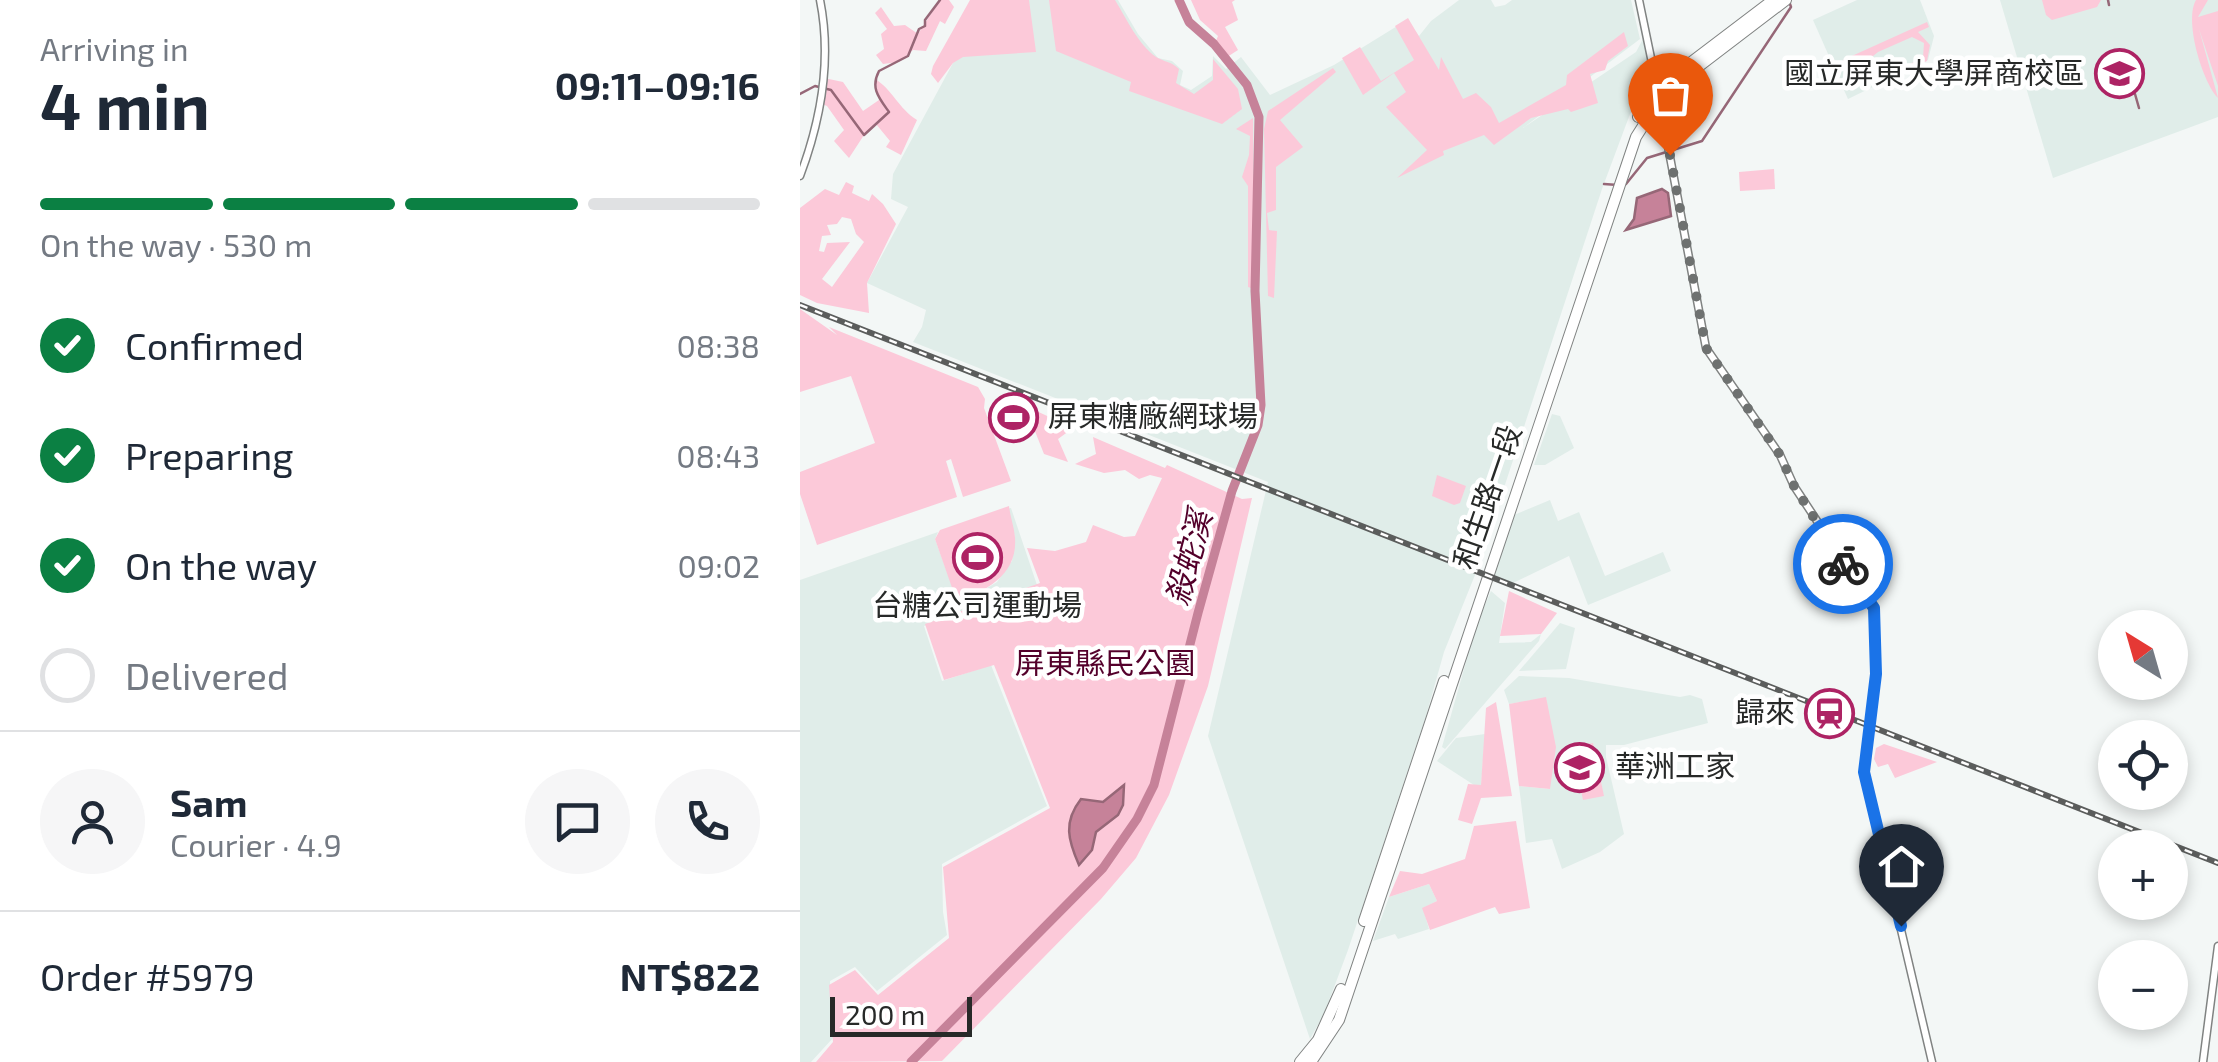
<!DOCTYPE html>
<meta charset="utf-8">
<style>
body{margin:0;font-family:"Exo 2","Noto Sans TC",sans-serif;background:#f6f6f7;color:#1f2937;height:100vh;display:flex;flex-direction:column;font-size:38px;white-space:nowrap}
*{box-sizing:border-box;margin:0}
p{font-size:32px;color:#747a83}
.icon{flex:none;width:55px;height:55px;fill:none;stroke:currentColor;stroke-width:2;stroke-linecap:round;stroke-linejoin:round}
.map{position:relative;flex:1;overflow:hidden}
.panel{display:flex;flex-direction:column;background:#fff;width:800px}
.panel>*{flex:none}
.needle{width:65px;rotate:323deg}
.controls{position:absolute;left:1298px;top:610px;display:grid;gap:20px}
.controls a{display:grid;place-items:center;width:90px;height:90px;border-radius:50%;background:#fff;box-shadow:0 5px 15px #0003;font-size:50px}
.scale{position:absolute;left:30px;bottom:25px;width:142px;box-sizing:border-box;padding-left:10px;border:5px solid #272928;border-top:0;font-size:28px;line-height:35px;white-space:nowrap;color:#272928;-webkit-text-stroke:8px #fff;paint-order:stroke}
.pin{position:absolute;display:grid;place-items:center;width:85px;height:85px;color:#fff;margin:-102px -42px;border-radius:50% 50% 50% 0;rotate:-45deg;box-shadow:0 0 10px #0007}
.pin .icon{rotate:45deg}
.courier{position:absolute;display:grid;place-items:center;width:100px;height:100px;margin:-50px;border:8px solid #1a73e8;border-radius:50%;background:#fff;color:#222;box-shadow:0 2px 12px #0007}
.head em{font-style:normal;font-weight:700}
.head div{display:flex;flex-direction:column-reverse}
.head{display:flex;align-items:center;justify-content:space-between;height:170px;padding:0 40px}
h1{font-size:65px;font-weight:700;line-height:75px}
.bar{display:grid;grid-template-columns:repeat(4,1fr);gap:15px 10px;align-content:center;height:120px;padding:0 40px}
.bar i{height:12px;border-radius:8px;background:#e0e1e3}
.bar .on{background:#0b8043}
.bar p{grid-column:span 4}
.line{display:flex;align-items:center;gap:25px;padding:0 40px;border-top:2px solid #e0e1e3}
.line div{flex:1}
.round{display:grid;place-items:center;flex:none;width:105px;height:105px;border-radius:52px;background:#f6f6f7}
ol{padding:0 40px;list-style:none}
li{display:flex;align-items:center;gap:30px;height:110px}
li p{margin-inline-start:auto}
li .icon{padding:10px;border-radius:50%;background:#0b8043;color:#fff;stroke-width:4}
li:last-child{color:#747a83}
li i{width:55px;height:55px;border:5px solid #e0e1e3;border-radius:50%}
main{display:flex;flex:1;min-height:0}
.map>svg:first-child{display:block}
.built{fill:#e0ede9}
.green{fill:#fcc9d9;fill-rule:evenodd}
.water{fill:#c68299;stroke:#966777;stroke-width:2.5}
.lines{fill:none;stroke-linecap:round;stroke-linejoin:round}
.stream{stroke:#966777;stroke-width:2.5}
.river{stroke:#c68299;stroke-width:9}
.minor-casing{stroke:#808382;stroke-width:9}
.major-casing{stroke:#808382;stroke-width:12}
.minor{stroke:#fff;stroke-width:6}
.major{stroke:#fff;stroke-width:10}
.rail-casing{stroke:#5b5d5c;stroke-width:6}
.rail{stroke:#fff;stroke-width:2.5;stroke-dasharray:8;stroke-linecap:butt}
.done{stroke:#6e7170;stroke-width:10;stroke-dasharray:0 18}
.route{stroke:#1a73e8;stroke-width:12}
.labels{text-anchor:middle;stroke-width:9;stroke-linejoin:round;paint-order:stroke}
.poi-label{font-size:30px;fill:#272928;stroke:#fff;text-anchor:end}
.street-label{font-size:30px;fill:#272928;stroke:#fff}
.park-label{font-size:30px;fill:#54002b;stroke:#fff}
.water-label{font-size:32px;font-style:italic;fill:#53002a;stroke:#fff}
</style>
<main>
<section class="panel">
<div class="head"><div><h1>4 min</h1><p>Arriving in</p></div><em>09:11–09:16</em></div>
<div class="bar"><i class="on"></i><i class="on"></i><i class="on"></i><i></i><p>On the way · 530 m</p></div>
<ol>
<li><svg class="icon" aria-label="check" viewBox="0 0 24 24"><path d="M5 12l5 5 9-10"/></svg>Confirmed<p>08:38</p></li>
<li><svg class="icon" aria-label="check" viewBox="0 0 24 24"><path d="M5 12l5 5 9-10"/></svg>Preparing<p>08:43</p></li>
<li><svg class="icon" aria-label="check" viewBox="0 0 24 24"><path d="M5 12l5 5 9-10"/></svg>On the way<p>09:02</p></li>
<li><i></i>Delivered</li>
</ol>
<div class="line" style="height:180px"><a class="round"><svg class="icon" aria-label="person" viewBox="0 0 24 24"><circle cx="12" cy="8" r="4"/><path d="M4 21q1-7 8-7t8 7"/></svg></a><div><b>Sam</b><p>Courier · 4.9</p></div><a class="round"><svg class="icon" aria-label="chat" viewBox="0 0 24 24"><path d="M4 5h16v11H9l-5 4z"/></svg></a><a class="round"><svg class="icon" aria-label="phone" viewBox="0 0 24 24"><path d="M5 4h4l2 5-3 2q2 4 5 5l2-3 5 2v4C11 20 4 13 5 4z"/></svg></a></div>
<div class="line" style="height:130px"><div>Order #5979</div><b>NT$822</b></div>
</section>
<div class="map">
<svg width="1418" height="1062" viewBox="0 0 1418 1062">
<rect width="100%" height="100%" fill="#f3f7f6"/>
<g class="built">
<path d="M 178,0 L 318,0 L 338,34 L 358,58 L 372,61 L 383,71 L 380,85 L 391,90 L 412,76 L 413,56 L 426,69 L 441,57 L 470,95 L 534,65 L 607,20 L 619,36 L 631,21 L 659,0 L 691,0 L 695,7 L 705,5 L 712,0 L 831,0 L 840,39 L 723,128 L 836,52 L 844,37 L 851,87 L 830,114 L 802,189 L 677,570 L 644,652 L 626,716 L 548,950 L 524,1014 L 510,1039 L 408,736 L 468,482 L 113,342 L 122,327 L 126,310 L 67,283 L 108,207 L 91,199 L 93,174 L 153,63 Z"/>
<path d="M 1057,0 L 1120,0 L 1134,36 L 1128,60 L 1048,99 L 1013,20 Z"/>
<path d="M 1200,0 L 1418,0 L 1418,117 L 1253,178 Z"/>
<path d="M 752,414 L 760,416 L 774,448 L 745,465 L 734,465 Z"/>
<path d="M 750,500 L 758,521 L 779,512 L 805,576 L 863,552 L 871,571 L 788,605 L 769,556 L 713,583 L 693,577 L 714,515 Z"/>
<path d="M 211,508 L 237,585 L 124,626 L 142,681 L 191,665 L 247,806 L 142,864 L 143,912 L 147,935 L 77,991 L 55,967 L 30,981 L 33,1038 L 11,1062 L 0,1062 L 0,580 L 138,532 L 135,539 L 158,602 L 174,596 L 197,582 L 212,561 L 215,537 L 206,509 Z"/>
<path d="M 691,591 L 705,603 L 699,643 L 731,642 L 741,634 L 739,641 L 645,749 L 642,747 L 677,623 Z"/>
<path d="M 760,623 L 775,628 L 766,669 L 719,671 Z"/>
<path d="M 719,676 L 769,678 L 880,697 L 890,695 L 902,699 L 908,723 L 824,745 L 806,745 L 806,757 L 824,834 L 800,852 L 762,869 L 752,839 L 726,843 L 719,786 L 750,789 L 746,698 L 709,704 L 704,690 Z"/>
<path d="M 685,734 L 681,786 L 674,785 L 637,761 L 656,738 Z"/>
<path d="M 629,884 L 637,901 L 623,908 L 629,929 L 598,939 L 595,934 L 573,941 L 589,897 Z"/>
</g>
<g class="green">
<path d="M 140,0 L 149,0 L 154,7 L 145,24 L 140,21 L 126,51 L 113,50 L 99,62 L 83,64 L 76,55 L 84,49 L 81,34 L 87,29 L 75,13 L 81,7 L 94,26 L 105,25 L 118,34 Z"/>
<path d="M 170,0 L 229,0 L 236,52 L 163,57 L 153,63 L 138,83 L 131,74 L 133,66 Z"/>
<path d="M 249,0 L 315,0 C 326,18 338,44 356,57 C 364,62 371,61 379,69 L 376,83 L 394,94 L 413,80 L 413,59 L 438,89 L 442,109 L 422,124 L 329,91 L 331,82 L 256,51 Z"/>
<path d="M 391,0 L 435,0 L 432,2 L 438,20 L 425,27 L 438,50 L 424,59 L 413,48 L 418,36 L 400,20 Z"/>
<path d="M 1242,0 L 1301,0 L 1297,7 L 1252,20 L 1246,15 Z"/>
<path d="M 1396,0 L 1408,0 L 1398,17 L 1418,11 L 1418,86 L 1399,29 L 1418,98 C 1402,81 1384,20 1396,0 Z"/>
<path d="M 608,18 L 639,70 L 641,57 L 663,99 L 676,93 L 691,107 L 699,123 L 766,85 L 767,75 L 824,32 L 828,46 L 808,61 L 805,70 L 790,74 L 798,103 L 771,112 L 768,109 L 731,118 L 694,145 L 684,135 L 643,151 L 644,155 L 597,178 L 627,150 L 586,107 L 606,92 L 594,73 L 563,95 L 542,58 L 560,47 L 581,81 L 614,60 L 595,26 Z"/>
<path d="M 1127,22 L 1129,27 L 1118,32 L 1130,45 L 1127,61 C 1108,70 1065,98 1068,56 L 1046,66 L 1043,60 ZM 1112,37 L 1124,43 L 1123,58 L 1088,74 L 1074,70 L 1073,56 L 1078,52 Z"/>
<path d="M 533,68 L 536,72 L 480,120 L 503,147 L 476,167 L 476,210 L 467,213 L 469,230 L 477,231 L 474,298 L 468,296 L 464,129 L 468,111 Z"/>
<path d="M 24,78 L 43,82 L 63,111 L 79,100 L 75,79 C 92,89 99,109 117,120 L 101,155 L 86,147 L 90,141 L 76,124 L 64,135 L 49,158 L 34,141 L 44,130 L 27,106 L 22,104 Z"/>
<path d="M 453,118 L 454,289 L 448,287 L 448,186 L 442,177 L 449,155 L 450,136 L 436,129 Z"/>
<path d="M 974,169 L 975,189 L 940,191 L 939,172 Z"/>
<path d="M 46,182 L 54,186 L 52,193 L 69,201 L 72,194 L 83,204 L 96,224 L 67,283 L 69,313 L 17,303 L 0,295 L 0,208 L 25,189 L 39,195 ZM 42,217 L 51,219 L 56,234 L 64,242 L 32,287 L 22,279 L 50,242 L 27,243 L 24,252 L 19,251 L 22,236 L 31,235 L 27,225 L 37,224 Z"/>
<path d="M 0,309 L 37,335 L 29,327 L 178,387 L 185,399 L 184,408 L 211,481 L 163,497 L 151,459 L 146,461 L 157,497 L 17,545 L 0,494 L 0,472 L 75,443 L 51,376 L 0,392 Z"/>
<path d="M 220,401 L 228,426 L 206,435 L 197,408 Z"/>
<path d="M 230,408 L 273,428 L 258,439 L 268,462 L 244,454 L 227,411 Z"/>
<path d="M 293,437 L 365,468 L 367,465 L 442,499 L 452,498 L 408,686 L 369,795 L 336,858 L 301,899 L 142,1061 L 16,1062 L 33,1042 L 29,985 L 55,970 L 78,995 L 149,938 L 143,867 L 250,808 L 194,665 L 144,680 L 125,624 L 240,583 L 227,548 L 255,551 L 286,542 L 293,525 L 324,537 L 335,536 L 362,478 L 350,475 L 339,479 L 325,470 L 304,473 L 275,464 L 296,454 Z"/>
<path d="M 637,475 L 666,486 L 660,503 L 654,505 L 632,496 Z"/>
<path d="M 209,506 C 210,516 214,526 215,537 C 218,575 187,590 157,602 L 135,539 L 140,530 Z"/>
<path d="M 709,591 L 757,613 L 741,634 L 700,636 Z"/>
<path d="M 746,697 L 756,747 L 750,789 L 719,786 L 709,704 Z"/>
<path d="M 696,702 L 712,796 L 681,798 L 672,824 L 658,820 L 668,784 L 681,785 L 686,708 Z"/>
<path d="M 793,743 L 804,796 L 783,800 L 772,747 Z"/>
<path d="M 1084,744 L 1137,762 L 1095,778 L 1088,764 L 1078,767 L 1074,759 L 1076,748 Z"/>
<path d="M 716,821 L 730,908 L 699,914 L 695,907 L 630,930 L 622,908 L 637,901 L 629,884 L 589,897 L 600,871 L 622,874 L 665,859 L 674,826 Z"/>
</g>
<g class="water">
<path d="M 862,189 L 868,193 L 871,216 L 826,230 L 834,219 L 837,198 Z"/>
<path d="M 324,785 L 323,805 L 318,815 L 296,832 L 292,850 L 279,865 C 268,840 263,822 281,799 L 303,802 Z"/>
</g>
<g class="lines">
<g class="stream">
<path d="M 1308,0 L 1309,5"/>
<path d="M 1325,59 L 1339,108"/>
<path d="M 0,94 L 15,86 L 31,90 L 64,135 L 89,112 C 79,98 70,88 79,71 L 108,56 L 119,29 L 125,26 L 125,20 L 140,0"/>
<path d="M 804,184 L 818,185"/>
<path d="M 826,184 L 847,158 L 902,141 L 991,7 L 990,4"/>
</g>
<path class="river" d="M 111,1062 L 303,868 L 337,819 L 354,785 L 398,613 L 432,491 L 458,425 L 461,405 L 455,291 L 459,117 L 447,85 L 414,44 L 389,22 L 379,0"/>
<defs>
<g id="minor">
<path d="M 839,0 L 857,87"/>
<path d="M 860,104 L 906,348 L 980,455 L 994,486 L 1075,609 L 1076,675 L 1064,772 L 1132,1062"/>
<path d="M 0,176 C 21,120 32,60 20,0"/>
<path d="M 1403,1062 L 1418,946"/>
</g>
<g id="major">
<path d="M 838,117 L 861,85 L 973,0"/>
<path d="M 564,921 L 644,681"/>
<path d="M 500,1062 L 518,1040 L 541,989"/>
<path d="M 511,1062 L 539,1020 L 836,137 L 864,93 L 986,0"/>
</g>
</defs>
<use href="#minor" class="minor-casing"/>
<use href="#major" class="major-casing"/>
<use href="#minor" class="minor"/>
<use href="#major" class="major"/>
<defs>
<path id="rail" d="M 0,305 L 1418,863"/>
</defs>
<use href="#rail" class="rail-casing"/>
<use href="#rail" class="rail"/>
</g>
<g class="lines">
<path class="done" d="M 870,155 L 906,348 L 980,455 L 994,486 L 1043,564"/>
<path class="route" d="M 1043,564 L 1074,608 L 1076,674 L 1064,772 L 1101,926"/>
</g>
<defs>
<symbol id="university-ring" viewBox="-11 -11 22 22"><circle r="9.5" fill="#fff" stroke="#ad2364" stroke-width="1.5"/><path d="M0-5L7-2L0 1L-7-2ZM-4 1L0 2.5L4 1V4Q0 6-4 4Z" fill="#ad2364"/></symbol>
<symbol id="stadium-ring" viewBox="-11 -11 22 22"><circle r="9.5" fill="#fff" stroke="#ad2364" stroke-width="1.5"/><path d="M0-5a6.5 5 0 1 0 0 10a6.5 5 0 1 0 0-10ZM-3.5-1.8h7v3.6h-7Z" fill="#ad2364"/></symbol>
<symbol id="station-ring" viewBox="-11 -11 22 22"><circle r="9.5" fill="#fff" stroke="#ad2364" stroke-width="1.5"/><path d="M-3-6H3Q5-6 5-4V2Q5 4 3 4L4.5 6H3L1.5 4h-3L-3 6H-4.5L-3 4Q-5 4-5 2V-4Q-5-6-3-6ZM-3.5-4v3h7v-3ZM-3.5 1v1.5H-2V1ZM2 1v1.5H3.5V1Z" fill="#ad2364"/></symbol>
<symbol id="school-ring" viewBox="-11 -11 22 22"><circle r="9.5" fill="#fff" stroke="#ad2364" stroke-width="1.5"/><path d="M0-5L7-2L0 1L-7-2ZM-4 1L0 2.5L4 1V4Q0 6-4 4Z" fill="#ad2364"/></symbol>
</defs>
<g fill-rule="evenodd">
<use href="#university-ring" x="1292" y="46" width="55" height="55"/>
<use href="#stadium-ring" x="186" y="390" width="55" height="55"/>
<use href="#stadium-ring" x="150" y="530" width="55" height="55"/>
<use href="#station-ring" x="1002" y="686" width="55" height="55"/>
<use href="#school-ring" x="752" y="740" width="55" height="55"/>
</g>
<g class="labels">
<g class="poi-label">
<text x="1284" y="84">國立屏東大學屏商校區</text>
<text x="248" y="427" text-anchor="start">屏東糖廠網球場</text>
<text x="177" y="616" text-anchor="middle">台糖公司運動場</text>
<text x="995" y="723">歸來</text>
<text x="815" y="777" text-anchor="start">華洲工家</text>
</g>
<g class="street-label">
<text transform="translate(688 497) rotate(-71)" y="10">和生路一段</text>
</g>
<g class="park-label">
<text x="305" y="674">屏東縣民公園</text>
</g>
<g class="water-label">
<text transform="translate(389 558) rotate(-75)" y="11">殺蛇溪</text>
</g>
</g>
</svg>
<div class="controls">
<a><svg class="needle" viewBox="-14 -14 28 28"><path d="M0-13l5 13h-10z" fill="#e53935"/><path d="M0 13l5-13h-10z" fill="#747a83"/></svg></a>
<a><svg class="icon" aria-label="locate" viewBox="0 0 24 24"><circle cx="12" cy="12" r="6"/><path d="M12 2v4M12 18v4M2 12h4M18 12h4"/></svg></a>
<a>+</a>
<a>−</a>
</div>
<div class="scale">200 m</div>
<div class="pin" style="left:870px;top:155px;background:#ea580c"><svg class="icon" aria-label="bag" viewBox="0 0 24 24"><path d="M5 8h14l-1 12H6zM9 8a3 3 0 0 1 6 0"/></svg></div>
<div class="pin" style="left:1101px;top:926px;background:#1f2937"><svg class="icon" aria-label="home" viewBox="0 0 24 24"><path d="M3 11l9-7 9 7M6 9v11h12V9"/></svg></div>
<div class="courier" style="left:1043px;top:564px"><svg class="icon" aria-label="bike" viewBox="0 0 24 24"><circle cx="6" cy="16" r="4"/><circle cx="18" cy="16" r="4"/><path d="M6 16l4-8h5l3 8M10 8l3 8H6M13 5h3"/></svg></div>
</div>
</main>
